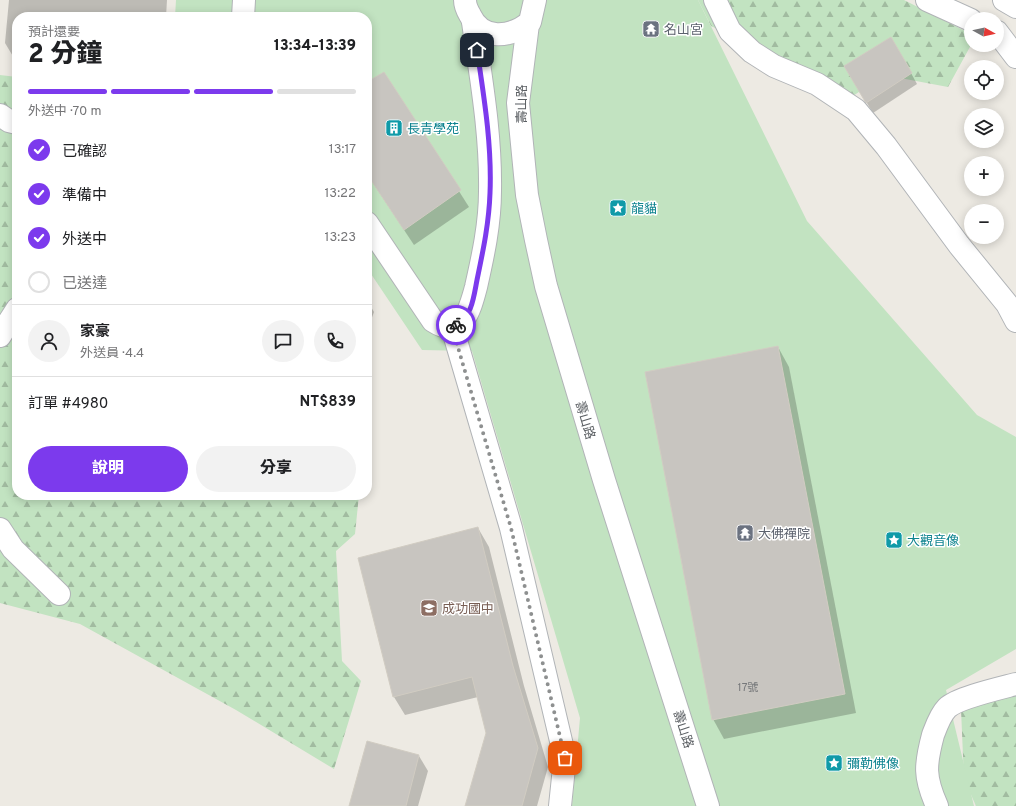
<!DOCTYPE html>
<html lang="zh-TW">
<meta charset="utf-8">
<style>
body{margin:0;font-family:Overpass,"Noto Sans TC",sans-serif;background:#f2f2f2;color:#202124;height:100vh;display:flex;flex-direction:column;font-size:15px;white-space:nowrap}
*{box-sizing:border-box;margin:0}
p{font-size:13px;color:#757577}
.icon{flex:none;width:22px;height:22px;fill:none;stroke:currentColor;stroke-width:2;stroke-linecap:round;stroke-linejoin:round}
.map{position:relative;flex:1;overflow:hidden}
.side{position:absolute;left:12px;top:12px;width:360px;height:488px;display:flex;flex-direction:column;background:#fff;border-radius:16px;box-shadow:0 2px 10px #0003}
.side>*{flex:none}
.needle{width:26px;rotate:98deg}
.fabs{position:absolute;left:964px;top:12px;display:grid;gap:8px}
.fabs a{display:grid;place-items:center;width:40px;height:40px;border-radius:50%;background:#fff;box-shadow:0 2px 10px #0003;font-size:20px}
.pin{position:absolute;display:grid;place-items:center;width:34px;height:34px;color:#fff;margin:-17px;border-radius:8px;box-shadow:0 2px 6px #0006}
.courier{position:absolute;display:grid;place-items:center;width:40px;height:40px;margin:-20px;border:3px solid #7c3aed;border-radius:50%;background:#fff;color:#222;box-shadow:0 1px 5px #0007}
.summary em{font-style:normal;font-weight:800}
.summary div{display:flex;flex-direction:column-reverse}
.summary{display:flex;align-items:center;justify-content:space-between;height:68px;padding:0 16px}
h1{font-size:26px;font-weight:800;line-height:30px}
.bar{display:grid;grid-template-columns:repeat(4,1fr);gap:6px 4px;align-content:center;height:48px;padding:0 16px}
.bar i{height:5px;border-radius:3px;background:#e0e0e0}
.bar .on{background:#7c3aed}
.bar p{grid-column:span 4}
.line{display:flex;align-items:center;gap:10px;padding:0 16px;border-top:1px solid #e0e0e0}
.line div{flex:1}
.round{display:grid;place-items:center;flex:none;width:42px;height:42px;border-radius:21px;background:#f2f2f2}
ol{padding:0 16px;list-style:none}
li{display:flex;align-items:center;gap:12px;height:44px}
li p{margin-inline-start:auto}
li .icon{padding:4px;border-radius:50%;background:#7c3aed;color:#fff;stroke-width:4}
li:last-child{color:#757577}
li i{width:22px;height:22px;border:2px solid #e0e0e0;border-radius:50%}
.primary-button{display:flex;gap:8px;margin-top:auto;padding:8px 16px}
.primary-button a{flex:1;height:46px;border-radius:24px;background:#7c3aed;color:#fff;font-size:16px;font-weight:800;line-height:46px;text-align:center}
.primary-button a+a{background:#f2f2f2;color:#202124}
.map>svg:first-child{display:block}
.forest{fill:url(#forest-firs)}
.park{fill:#c2e3c1}
.shadow{fill:#0003}
.building{fill:#c8c5c0;stroke:#d1ccc2}
.lines{fill:none;stroke-linecap:round;stroke-linejoin:round}
.minor-casing{stroke:#b1b4b7;stroke-width:24}
.minor{stroke:#fff;stroke-width:22}
.done{stroke:#8e9090;stroke-width:4;stroke-dasharray:0 7.2}
.route{stroke:#7c3aed;stroke-width:5}
.labels{text-anchor:middle;stroke-width:3;stroke-linejoin:round;paint-order:stroke}
.number-label{font-size:11px;fill:#76787a}
.worship-label{font-size:13px;fill:#5b616d;stroke:#fff;text-anchor:start}
.street-label{font-size:13px;fill:#5b5f63;stroke:#fff}
.culture-label{font-size:13px;fill:#0d838f;stroke:#fff;text-anchor:start}
.education-label{font-size:13px;fill:#785e54;stroke:#fff;text-anchor:start}
</style>
<div class="map">
<svg width="1016" height="806" viewBox="0 0 1016 806">
<defs>
<pattern id="forest-firs" width="22" height="20" patternUnits="userSpaceOnUse"><rect width="22" height="20" fill="#c2e3c1"/><path d="M5 1l3.5 6h-7zM16 11l3.5 6h-7z" fill="#a1bba0"/></pattern>
</defs>
<rect width="100%" height="100%" fill="#edeae3"/>
<g class="forest">
<path d="M 698,0 L 904,0 L 971,34 L 971,45 L 948,87 L 884,75 L 853,96 L 711,26 Z"/>
<path d="M 0,75 L 17,77 L 17,495 L 359,495 L 355,534 L 336,551 L 342,661 L 361,681 L 334,769 L 236,710 L 80,624 L 0,603 Z"/>
<path d="M 1016,681 L 1016,806 L 976,806 L 964,779 L 961,709 Z"/>
</g>
<path class="park" d="M 176,0 L 698,0 L 807,221 L 977,415 L 1016,437 L 1016,649 L 946,690 L 974,806 L 572,806 L 580,718 L 472,351 L 422,350 L 367,268 L 367,17 L 175,17 Z"/>
<g class="shadow">
<path d="M 9,0 L 167,0 L 166,17 L 17,17 L 17,63 L 5,43 Z"/>
<path d="M 384,73 L 469,207 L 414,245 L 367,174 L 367,84 Z"/>
<path d="M 911,73 L 917,84 L 873,113 L 851,77 Z"/>
<path d="M 367,300 L 374,312 L 367,331 Z"/>
<path d="M 778,347 L 789,367 L 856,713 L 724,739 L 713,719 Z"/>
<path d="M 478,528 L 489,547 L 524,686 L 548,767 L 537,806 L 466,806 L 487,733 L 478,697 L 405,715 L 394,697 Z"/>
<path d="M 419,756 L 428,771 L 418,806 L 350,806 Z"/>
</g>
<g class="building">
<path d="M 891,37 L 912,73 L 866,103 L 844,66 Z"/>
<path d="M 384,72 L 461,190 L 404,230 L 367,174 L 367,82 Z"/>
<path d="M 778,346 L 845,694 L 712,720 L 645,372 Z"/>
<path d="M 478,527 L 513,666 L 538,748 L 522,806 L 465,806 L 486,733 L 472,677 L 393,697 L 358,558 Z"/>
<path d="M 367,741 L 419,755 L 406,806 L 349,806 Z"/>
</g>
<g class="lines">
<defs>
<g id="minor">
<path d="M 465,0 C 465,6 467,10 470,15 C 482,41 510,38 530,22 L 535,0"/>
<path d="M 715,0 L 730,31 L 752,52 L 774,66 L 817,84 L 856,110 L 886,146 L 959,245 L 1007,304 L 1016,321"/>
<path d="M 927,0 L 971,20"/>
<path d="M 1004,0 L 1016,7"/>
<path d="M 243,17 L 244,0"/>
<path d="M 528,24 L 518,103 L 527,195 L 536,240 L 546,286 L 604,480 L 708,806"/>
<path d="M 997,32 L 1016,57"/>
<path d="M 0,115 L 9,121 L 17,123"/>
<path d="M 367,223 L 433,321 C 462,340 470,310 476,287 C 483,256 490,224 490,191 C 491,134 481,79 473,22"/>
<path d="M 452,327 L 511,528 L 565,758 L 560,806"/>
<path d="M 0,336 L 17,309"/>
<path d="M 0,529 L 13,549 L 59,594"/>
<path d="M 937,806 C 924,777 925,765 933,735 C 936,727 940,715 947,708 C 957,698 1001,688 1016,684"/>
</g>
</defs>
<use href="#minor" class="minor-casing"/>
<use href="#minor" class="minor"/>
</g>
<g class="lines">
<path class="done" d="M 456,325 L 452,327 L 511,528 L 565,758"/>
<path class="route" d="M 456,325 C 472,318 474,295 477,280 C 483,251 489,223 490,193 C 492,145 484,97 477,50"/>
</g>
<defs>
<symbol id="temple-square" viewBox="-11 -11 22 22"><rect x="-9" y="-9" width="18" height="18" rx="4" fill="#6b7280" stroke="#fff"/><path d="M0-6L5-2H3V0L6.5 2.5H4V6H1.5V3h-3V6H-4V2.5H-6.5L-3 0V-2H-5Z" fill="#fff"/></symbol>
<symbol id="building-square" viewBox="-11 -11 22 22"><rect x="-9" y="-9" width="18" height="18" rx="4" fill="#0f9aa8" stroke="#fff"/><path d="M-4-6H4V6H1V3H-1V6H-4ZM-2.5-4.3h1.7v1.8h-1.7ZM.8-4.3h1.7v1.8H.8ZM-2.5-1h1.7V.8h-1.7ZM.8-1h1.7V.8H.8Z" fill="#fff"/></symbol>
<symbol id="sight-square" viewBox="-11 -11 22 22"><rect x="-9" y="-9" width="18" height="18" rx="4" fill="#0f9aa8" stroke="#fff"/><path d="M0-6L1.8-2.2L6-1.7L2.9 1.2L3.7 5.4L0 3.3L-3.7 5.4L-2.9 1.2L-6-1.7L-1.8-2.2Z" fill="#fff"/></symbol>
<symbol id="school-square" viewBox="-11 -11 22 22"><rect x="-9" y="-9" width="18" height="18" rx="4" fill="#8d6e63" stroke="#fff"/><path d="M0-5L7-2L0 1L-7-2ZM-4 1L0 2.5L4 1V4Q0 6-4 4Z" fill="#fff"/></symbol>
</defs>
<g fill-rule="evenodd">
<use href="#temple-square" x="641" y="19" width="20" height="20"/>
<use href="#building-square" x="384" y="118" width="20" height="20"/>
<use href="#sight-square" x="608" y="198" width="20" height="20"/>
<use href="#temple-square" x="735" y="523" width="20" height="20"/>
<use href="#sight-square" x="884" y="530" width="20" height="20"/>
<use href="#school-square" x="419" y="598" width="20" height="20"/>
<use href="#sight-square" x="824" y="753" width="20" height="20"/>
</g>
<g class="labels">
<g class="number-label">
<text x="748" y="691">17號</text>
</g>
<g class="worship-label">
<text x="664" y="34">名山宮</text>
<text x="758" y="538">大佛禪院</text>
</g>
<g class="street-label">
<text transform="translate(521 104) rotate(-90)" y="5">壽山路</text>
<text transform="translate(586 420) rotate(73)" y="5">壽山路</text>
<text transform="translate(684 729) rotate(72)" y="5">壽山路</text>
</g>
<g class="culture-label">
<text x="407" y="133">長青學苑</text>
<text x="631" y="213">龍貓</text>
<text x="907" y="545">大觀音像</text>
<text x="847" y="768">彌勒佛像</text>
</g>
<g class="education-label">
<text x="442" y="613">成功國中</text>
</g>
</g>
</svg>
<div class="fabs">
<a><svg class="needle" viewBox="-14 -14 28 28"><path d="M0-13l5 13h-10z" fill="#e53935"/><path d="M0 13l5-13h-10z" fill="#757577"/></svg></a>
<a><svg class="icon" aria-label="locate" viewBox="0 0 24 24"><circle cx="12" cy="12" r="6"/><path d="M12 2v4M12 18v4M2 12h4M18 12h4"/></svg></a>
<a><svg class="icon" aria-label="layers" viewBox="0 0 24 24"><path d="M12 4l9 5-9 5-9-5zM3 14l9 5 9-5"/></svg></a>
<a>+</a>
<a>−</a>
</div>
<div class="pin" style="left:565px;top:758px;background:#ea580c"><svg class="icon" aria-label="bag" viewBox="0 0 24 24"><path d="M5 8h14l-1 12H6zM9 8a3 3 0 0 1 6 0"/></svg></div>
<div class="pin" style="left:477px;top:50px;background:#1f2937"><svg class="icon" aria-label="home" viewBox="0 0 24 24"><path d="M3 11l9-7 9 7M6 9v11h12V9"/></svg></div>
<div class="courier" style="left:456px;top:325px"><svg class="icon" aria-label="bike" viewBox="0 0 24 24"><circle cx="6" cy="16" r="4"/><circle cx="18" cy="16" r="4"/><path d="M6 16l4-8h5l3 8M10 8l3 8H6M13 5h3"/></svg></div>
<section class="side">
<div class="summary"><div><h1>2 分鐘</h1><p>預計還要</p></div><em>13:34–13:39</em></div>
<div class="bar"><i class="on"></i><i class="on"></i><i class="on"></i><i></i><p>外送中 · 70 m</p></div>
<ol>
<li><svg class="icon" aria-label="check" viewBox="0 0 24 24"><path d="M5 12l5 5 9-10"/></svg>已確認<p>13:17</p></li>
<li><svg class="icon" aria-label="check" viewBox="0 0 24 24"><path d="M5 12l5 5 9-10"/></svg>準備中<p>13:22</p></li>
<li><svg class="icon" aria-label="check" viewBox="0 0 24 24"><path d="M5 12l5 5 9-10"/></svg>外送中<p>13:23</p></li>
<li><i></i>已送達</li>
</ol>
<div class="line" style="height:72px"><a class="round"><svg class="icon" aria-label="person" viewBox="0 0 24 24"><circle cx="12" cy="8" r="4"/><path d="M4 21q1-7 8-7t8 7"/></svg></a><div><b>家豪</b><p>外送員 · 4.4</p></div><a class="round"><svg class="icon" aria-label="chat" viewBox="0 0 24 24"><path d="M4 5h16v11H9l-5 4z"/></svg></a><a class="round"><svg class="icon" aria-label="phone" viewBox="0 0 24 24"><path d="M5 4h4l2 5-3 2q2 4 5 5l2-3 5 2v4C11 20 4 13 5 4z"/></svg></a></div>
<div class="line" style="height:52px"><div>訂單 #4980</div><b>NT$839</b></div>
<div class="primary-button"><a>說明</a><a>分享</a></div>
</section>
</div>
